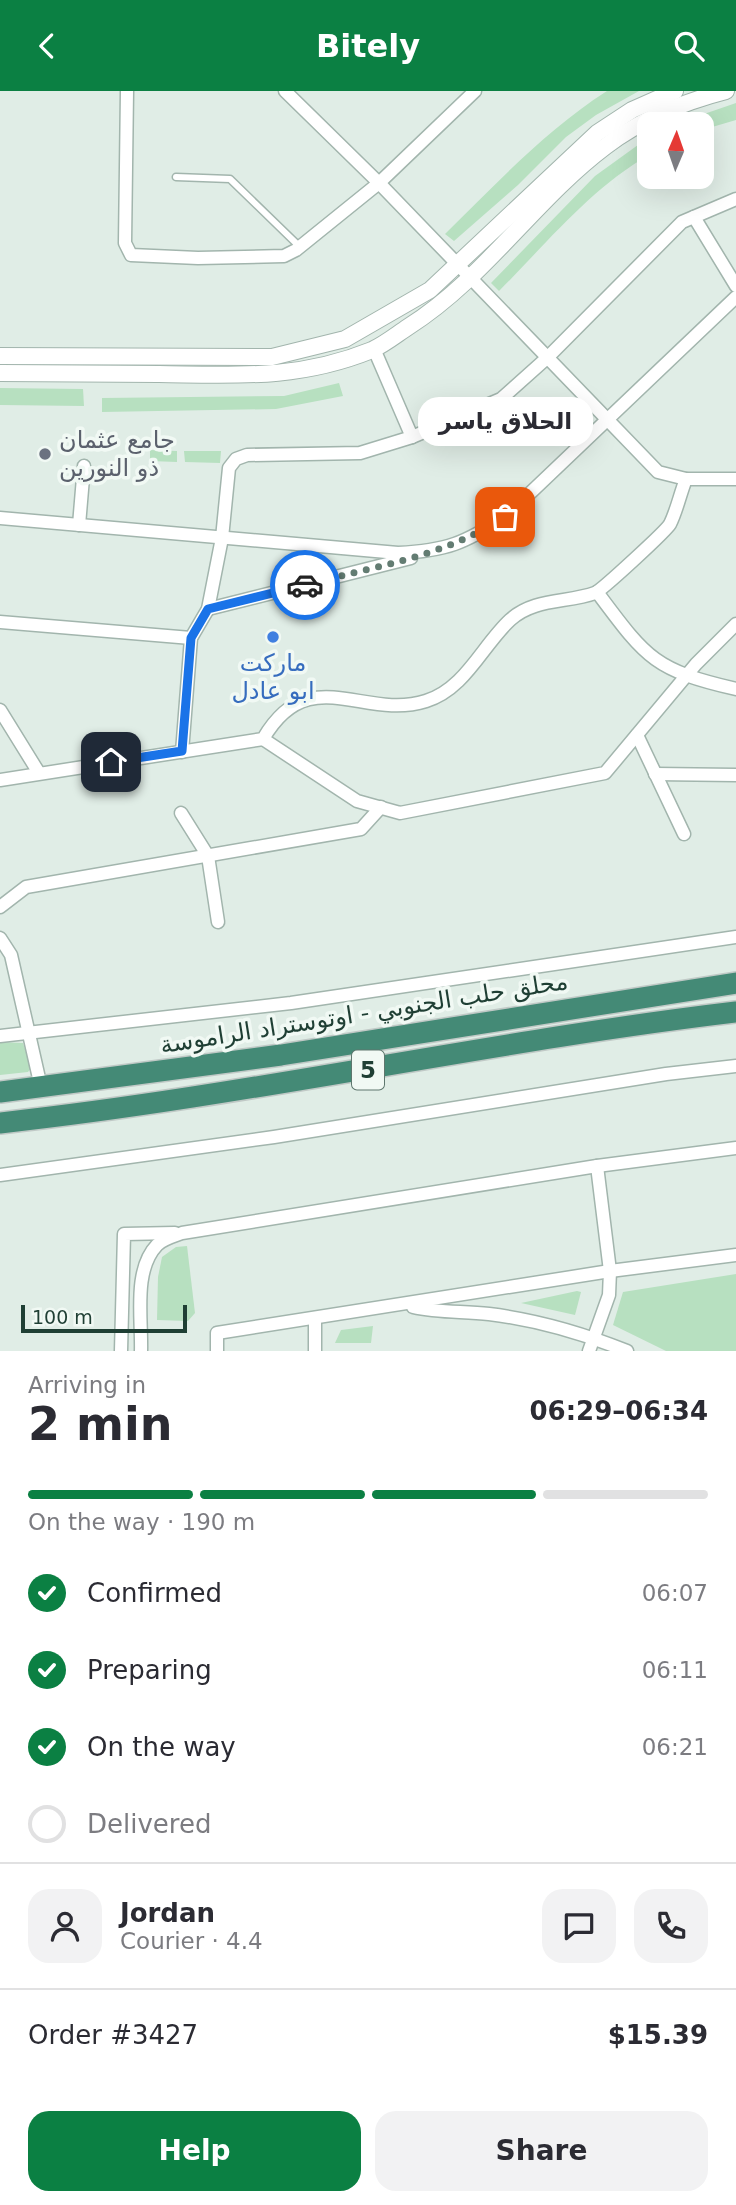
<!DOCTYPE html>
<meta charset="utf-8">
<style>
body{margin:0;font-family:"DejaVu Sans","Noto Naskh Arabic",sans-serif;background:#f2f2f3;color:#2b2b33;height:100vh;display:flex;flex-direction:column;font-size:26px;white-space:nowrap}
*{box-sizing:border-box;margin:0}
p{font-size:23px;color:#7c7c81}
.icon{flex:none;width:38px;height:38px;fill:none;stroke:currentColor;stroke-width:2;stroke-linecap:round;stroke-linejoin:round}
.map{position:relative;height:1260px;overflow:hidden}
.panel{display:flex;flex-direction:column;background:#fff;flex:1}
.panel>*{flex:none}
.needle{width:46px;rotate:2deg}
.buttons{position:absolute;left:637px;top:21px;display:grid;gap:14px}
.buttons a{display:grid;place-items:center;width:77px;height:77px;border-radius:14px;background:#fff;box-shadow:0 7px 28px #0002;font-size:35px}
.scale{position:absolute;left:21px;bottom:18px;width:166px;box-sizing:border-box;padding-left:7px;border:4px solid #1f3f34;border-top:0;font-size:19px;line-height:24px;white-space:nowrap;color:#1f3f34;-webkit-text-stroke:5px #f1f9f4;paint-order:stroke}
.pin{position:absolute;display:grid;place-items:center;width:60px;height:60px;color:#fff;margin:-30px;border-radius:14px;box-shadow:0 4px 10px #0006}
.courier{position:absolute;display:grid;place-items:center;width:70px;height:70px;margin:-35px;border:5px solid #1a73e8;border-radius:50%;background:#fff;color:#222;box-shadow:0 2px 9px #0007}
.bubble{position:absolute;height:49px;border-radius:21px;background:#fff;box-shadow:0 7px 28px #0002;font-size:23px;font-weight:600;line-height:49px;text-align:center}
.headline em{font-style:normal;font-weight:600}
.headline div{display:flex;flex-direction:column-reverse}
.headline{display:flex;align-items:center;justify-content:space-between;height:119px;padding:0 28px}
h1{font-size:46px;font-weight:600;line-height:52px}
.bar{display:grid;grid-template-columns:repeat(4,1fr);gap:10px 7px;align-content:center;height:84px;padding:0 28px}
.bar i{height:9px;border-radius:5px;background:#e1e1e2}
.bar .on{background:#0b8043}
.bar p{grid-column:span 4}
.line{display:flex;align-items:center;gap:18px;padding:0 28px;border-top:2px solid #e1e1e2}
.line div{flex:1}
.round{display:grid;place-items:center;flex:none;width:74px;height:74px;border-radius:21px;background:#f2f2f3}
ol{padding:0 28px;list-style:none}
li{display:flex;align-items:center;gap:21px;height:77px}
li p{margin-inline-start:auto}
li .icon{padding:7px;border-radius:50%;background:#0b8043;color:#fff;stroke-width:4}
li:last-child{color:#7c7c81}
li i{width:38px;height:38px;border:4px solid #e1e1e2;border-radius:50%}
.cta{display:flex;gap:14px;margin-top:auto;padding:14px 28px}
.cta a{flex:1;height:80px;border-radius:21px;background:#0b8043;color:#fff;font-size:28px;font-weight:600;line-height:80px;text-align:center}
.cta a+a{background:#f2f2f3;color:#2b2b33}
header{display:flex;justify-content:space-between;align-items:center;height:91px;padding:0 28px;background:#0b8043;color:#fff;font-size:32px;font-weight:600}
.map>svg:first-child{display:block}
.green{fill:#b7e0c0}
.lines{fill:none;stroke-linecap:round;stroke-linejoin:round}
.service-casing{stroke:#a2b5ad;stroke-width:9}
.minor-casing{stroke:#a2b5ad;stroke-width:15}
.tertiary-casing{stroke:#a2b5ad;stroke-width:18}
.trunk-casing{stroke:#c0c9c6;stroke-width:24}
.service{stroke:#fff;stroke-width:6}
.minor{stroke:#fff;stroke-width:12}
.tertiary{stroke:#fff;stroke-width:16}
.trunk{stroke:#448a76;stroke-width:21}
.done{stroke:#637c72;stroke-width:7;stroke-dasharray:0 12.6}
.route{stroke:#1a73e8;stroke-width:9}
.worship-dot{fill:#6b7280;stroke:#f1f9f4;stroke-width:2.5}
.shop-dot{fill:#3f7fe0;stroke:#f1f9f4;stroke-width:2.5}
.labels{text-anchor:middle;stroke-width:7;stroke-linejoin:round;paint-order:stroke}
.shield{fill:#f1f9f4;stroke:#5e776e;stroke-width:2}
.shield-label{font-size:23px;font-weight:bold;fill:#1f3f34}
.worship-label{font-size:24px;fill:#5b616d;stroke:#f1f9f4;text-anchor:start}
.shop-label{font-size:24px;fill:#366cbe;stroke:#f1f9f4}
.street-label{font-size:24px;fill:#1f3f34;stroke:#f1f9f4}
</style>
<header><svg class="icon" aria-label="back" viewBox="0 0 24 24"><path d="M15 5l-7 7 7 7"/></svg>Bitely<svg class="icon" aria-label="search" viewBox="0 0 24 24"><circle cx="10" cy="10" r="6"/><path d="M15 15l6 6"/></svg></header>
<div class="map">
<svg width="736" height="1260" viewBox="0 0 736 1260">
<rect width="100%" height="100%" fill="#e0ede6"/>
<g class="green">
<path d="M 607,0 L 639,0 L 596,24 L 566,46 L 518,94 L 454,150 L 445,143 C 496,93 546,39 607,0 Z"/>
<path d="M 736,12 L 736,29 L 702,39 L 702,33 L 675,33 Z"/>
<path d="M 649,46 L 649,64 C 591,97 546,153 499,200 L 491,192 L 595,85 Z"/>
<path d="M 339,292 L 343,305 L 276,318 L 102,321 L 102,307 L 284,305 Z"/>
<path d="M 0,297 L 83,298 L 84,315 L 0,314 Z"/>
<path d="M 150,359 L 177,360 L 177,371 L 150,370 Z"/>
<path d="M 184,360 L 221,360 L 220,372 L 185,371 Z"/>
<path d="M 0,951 L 23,952 L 31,977 L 28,981 L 0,984 Z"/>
<path d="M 187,1155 L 195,1222 L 188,1230 L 157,1229 L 158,1186 L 162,1166 L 176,1156 Z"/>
<path d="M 736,1183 L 736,1260 L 666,1260 L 613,1234 L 623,1201 Z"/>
<path d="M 577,1200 L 581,1201 L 575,1224 L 521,1212 Z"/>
<path d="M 373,1235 L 371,1252 L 335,1252 L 341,1239 Z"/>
</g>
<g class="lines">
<defs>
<path id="service" d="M 176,86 L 230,88 L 300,156"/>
<g id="minor">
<path d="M 127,0 L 125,152 L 131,164 L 198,167 L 284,165 L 296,159 L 379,92 L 475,0"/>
<path d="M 285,0 L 379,92 L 658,381 L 686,388 L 736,388"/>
<path d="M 694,126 L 736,195"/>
<path d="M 374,258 L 412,346"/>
<path d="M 0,427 L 398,462 C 446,460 465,452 505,426 L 736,206"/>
<path d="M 79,434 L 84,375"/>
<path d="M 597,501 C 647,568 654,579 736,598"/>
<path d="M 208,518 L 411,467"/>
<path d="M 0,531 L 191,547"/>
<path d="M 0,619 L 39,682"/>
<path d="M 637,644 L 684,743"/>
<path d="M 263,648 L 357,710 L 400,722 L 605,682 L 696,573 L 736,533"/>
<path d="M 182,661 L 191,547 L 208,518 L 222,447 L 229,377 L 236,368 L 247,364 L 360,362 L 412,346 L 501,308 L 548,266 L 682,131 L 736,108"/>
<path d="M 655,683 L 736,684"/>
<path d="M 0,689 L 263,648 C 309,569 363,630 426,610 C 465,598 482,555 510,529 C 534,507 567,512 595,502 C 602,499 666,440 670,433 C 677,419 680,403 686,388"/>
<path d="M 181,722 L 208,765 L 218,831"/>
<path d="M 0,816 L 26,796 L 361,738 L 381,716"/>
<path d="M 0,847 L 11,864 L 41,996"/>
<path d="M 0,945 L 291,912 L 736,846"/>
<path d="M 0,1084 L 274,1046 L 666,983 L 736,975"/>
<path d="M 413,1216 C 439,1222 463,1220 489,1223 C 538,1229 582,1242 627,1260"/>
<path d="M 315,1227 L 315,1260"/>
<path d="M 121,1260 L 124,1143 L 175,1142"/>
<path d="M 141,1260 C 142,1227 133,1179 157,1154 C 163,1148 174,1145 182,1142 L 597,1075 L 736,1057"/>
<path d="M 217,1260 L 217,1242 L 610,1180 L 736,1164"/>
<path d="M 589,1260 L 609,1204 L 610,1180 L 597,1075"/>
</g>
<g id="tertiary">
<path d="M 0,265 L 272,266 L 345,248 L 430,199 L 597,42 L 632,19 L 675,0"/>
<path d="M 0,282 C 53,282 106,283 159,283 C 236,284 298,289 372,259 C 385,253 396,244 408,236 C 485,187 534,109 606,55 C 642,28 683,11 726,0"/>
</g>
<g id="trunk">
<path d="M 0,1001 L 281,964 L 736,892"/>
<path d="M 0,1032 C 247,1005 490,950 736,921"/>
</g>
</defs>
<use href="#service" class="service-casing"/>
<use href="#minor" class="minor-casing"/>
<use href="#tertiary" class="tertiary-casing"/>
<use href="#trunk" class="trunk-casing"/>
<use href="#service" class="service"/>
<use href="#minor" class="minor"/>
<use href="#tertiary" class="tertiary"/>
<use href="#trunk" class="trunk"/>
</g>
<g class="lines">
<path class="done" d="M 305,494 C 376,475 443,466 505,426"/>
<path class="route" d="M 111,671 L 182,660 L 191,547 L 208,518 L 305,494"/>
</g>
<circle class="worship-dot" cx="45" cy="363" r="7"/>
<circle class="shop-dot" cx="273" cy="546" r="7"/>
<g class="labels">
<rect class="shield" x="352" y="959.5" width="32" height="39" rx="5"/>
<g class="shield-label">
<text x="368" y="987">5</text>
</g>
<g class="worship-label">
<text x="59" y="357">جامع عثمان<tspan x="59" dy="28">ذو النورين</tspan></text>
</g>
<g class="shop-label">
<text x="273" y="580">ماركت<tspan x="273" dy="28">ابو عادل</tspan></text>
</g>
<g class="street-label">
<text transform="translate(364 922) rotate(-9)" y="8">محلق حلب الجنوبي - اوتوستراد الراموسة</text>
</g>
</g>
</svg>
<div class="buttons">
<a><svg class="needle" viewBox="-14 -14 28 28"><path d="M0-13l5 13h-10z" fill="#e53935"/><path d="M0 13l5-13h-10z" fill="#7c7c81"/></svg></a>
</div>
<div class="scale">100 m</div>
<div class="pin" style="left:505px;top:426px;background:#ea580c"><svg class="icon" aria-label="bag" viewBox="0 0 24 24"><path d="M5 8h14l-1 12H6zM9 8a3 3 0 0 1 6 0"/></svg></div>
<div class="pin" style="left:111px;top:671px;background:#1f2937"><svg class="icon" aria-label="home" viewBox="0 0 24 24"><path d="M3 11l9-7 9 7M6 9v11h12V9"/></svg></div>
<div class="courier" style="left:305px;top:494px"><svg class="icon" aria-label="car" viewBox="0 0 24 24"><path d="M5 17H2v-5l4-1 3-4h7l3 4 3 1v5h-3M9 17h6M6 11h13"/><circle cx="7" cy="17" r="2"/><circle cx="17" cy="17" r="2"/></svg></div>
<div class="bubble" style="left:418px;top:306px;width:175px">الحلاق ياسر</div>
</div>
<section class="panel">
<div class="headline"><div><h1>2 min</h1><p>Arriving in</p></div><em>06:29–06:34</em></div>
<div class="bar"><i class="on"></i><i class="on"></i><i class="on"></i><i></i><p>On the way · 190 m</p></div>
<ol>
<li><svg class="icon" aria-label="check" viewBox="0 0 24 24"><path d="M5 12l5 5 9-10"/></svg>Confirmed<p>06:07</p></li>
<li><svg class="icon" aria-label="check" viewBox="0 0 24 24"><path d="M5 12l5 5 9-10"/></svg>Preparing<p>06:11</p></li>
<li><svg class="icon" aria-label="check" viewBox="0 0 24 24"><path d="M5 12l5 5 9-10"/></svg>On the way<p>06:21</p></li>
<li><i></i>Delivered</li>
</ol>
<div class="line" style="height:126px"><a class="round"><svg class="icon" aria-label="person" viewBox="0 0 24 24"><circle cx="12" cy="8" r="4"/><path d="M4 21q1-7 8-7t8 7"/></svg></a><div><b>Jordan</b><p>Courier · 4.4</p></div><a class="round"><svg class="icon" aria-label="chat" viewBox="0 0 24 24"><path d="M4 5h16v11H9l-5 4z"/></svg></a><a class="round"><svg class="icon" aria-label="phone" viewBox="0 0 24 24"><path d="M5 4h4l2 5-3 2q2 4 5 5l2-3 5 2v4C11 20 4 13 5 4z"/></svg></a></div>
<div class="line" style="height:91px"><div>Order #3427</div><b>$15.39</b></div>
<div class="cta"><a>Help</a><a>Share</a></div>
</section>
